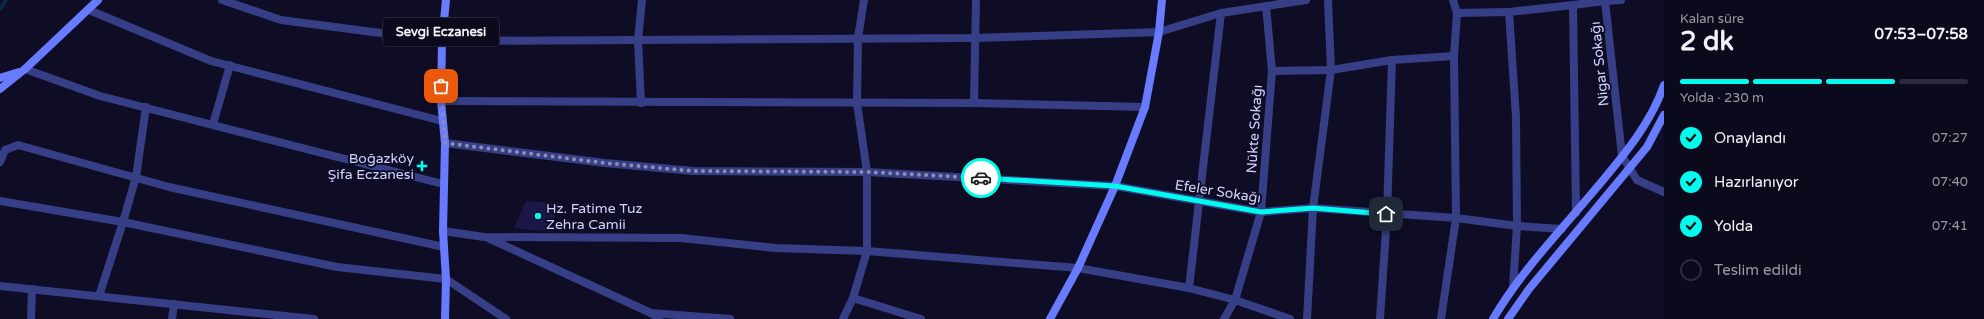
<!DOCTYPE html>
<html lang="tr">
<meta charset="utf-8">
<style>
body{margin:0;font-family:"Varela Round",sans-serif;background:#181829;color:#f1f3f6;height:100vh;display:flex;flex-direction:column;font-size:15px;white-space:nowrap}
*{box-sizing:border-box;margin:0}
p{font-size:13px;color:#999aa3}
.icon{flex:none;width:22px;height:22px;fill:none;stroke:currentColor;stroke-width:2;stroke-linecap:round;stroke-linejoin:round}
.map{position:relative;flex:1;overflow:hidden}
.side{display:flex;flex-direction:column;background:#0a0a1c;width:320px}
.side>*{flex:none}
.pin{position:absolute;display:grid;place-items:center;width:34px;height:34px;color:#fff;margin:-17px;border-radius:8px;box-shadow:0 2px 6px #0006}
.courier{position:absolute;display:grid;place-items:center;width:40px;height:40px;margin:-20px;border:3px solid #00fcef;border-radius:50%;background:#fff;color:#222;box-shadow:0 1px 5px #0007}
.bubble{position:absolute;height:28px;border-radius:4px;background:#0a0a1c;box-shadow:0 1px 3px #0004,0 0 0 1px #2a2b3b;font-size:13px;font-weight:700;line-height:28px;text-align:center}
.headline em{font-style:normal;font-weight:700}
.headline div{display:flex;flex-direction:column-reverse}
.headline{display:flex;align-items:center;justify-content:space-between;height:68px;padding:0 16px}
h1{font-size:26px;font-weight:700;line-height:30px}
.bar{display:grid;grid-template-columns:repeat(4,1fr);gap:6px 4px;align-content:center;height:48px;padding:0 16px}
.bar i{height:5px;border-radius:3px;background:#2a2b3b}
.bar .on{background:#00fcef}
.bar p{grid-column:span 4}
ol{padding:0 16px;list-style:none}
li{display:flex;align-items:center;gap:12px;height:44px}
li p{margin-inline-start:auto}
li .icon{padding:4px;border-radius:50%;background:#00fcef;color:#111;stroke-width:4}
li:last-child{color:#999aa3}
li i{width:22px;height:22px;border:2px solid #2a2b3b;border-radius:50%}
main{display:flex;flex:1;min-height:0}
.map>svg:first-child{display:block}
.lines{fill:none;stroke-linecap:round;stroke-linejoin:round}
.stream{stroke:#092a48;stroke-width:3.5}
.building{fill:#1b1847}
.street{stroke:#363f86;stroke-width:8}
.secondary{stroke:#687bff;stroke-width:8}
.done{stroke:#8d8eb3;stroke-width:4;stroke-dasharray:0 7.2}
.route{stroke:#00fcef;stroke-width:5}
.poi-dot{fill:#00fcef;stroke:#0e0d25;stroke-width:1.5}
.labels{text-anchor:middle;stroke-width:4;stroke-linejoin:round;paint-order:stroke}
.street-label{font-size:14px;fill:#d1d3ff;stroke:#0e0d25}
.poi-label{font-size:14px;fill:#d1d3ff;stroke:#0e0d25;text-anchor:end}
</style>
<main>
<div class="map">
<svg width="1664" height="319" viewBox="0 0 1664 319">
<rect width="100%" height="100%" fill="#0e0d25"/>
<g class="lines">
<path class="stream" d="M 0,9 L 6,0"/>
</g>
<path class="building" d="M 526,201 L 559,203 L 551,232 L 514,228 Z"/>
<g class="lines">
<g class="street">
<path d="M 222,0 L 281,20 L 442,41 L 976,38 L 1159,32 L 1221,13 L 1306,0"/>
<path d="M 1453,0 L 1457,13 L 1454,56 L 1456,218 L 1517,226 L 1513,287"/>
<path d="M 1605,1 L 1621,0"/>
<path d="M 1573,5 L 1605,1 L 1622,156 L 1637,180 L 1664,192"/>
<path d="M 89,10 L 211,61 L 442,121"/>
<path d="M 1221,13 L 1189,288 L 1235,300 L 1290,319"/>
<path d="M 1457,13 L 1509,12"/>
<path d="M 25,69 L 100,96 L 443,184"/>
<path d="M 1272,71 L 1331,70 L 1328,0"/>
<path d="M 441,101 L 974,103 L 1145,107"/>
<path d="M 641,103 L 638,40 L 642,0"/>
<path d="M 974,103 L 976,0"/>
<path d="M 213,124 L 230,65"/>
<path d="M 445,143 L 605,163 L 693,171 L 867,172 L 1115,186 L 1261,212 L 1313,208 L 1456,218 L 1441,319"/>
<path d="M 0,162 L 5,150 L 18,145 L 169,187 L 444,247"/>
<path d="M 0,201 L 123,222 L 337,267 L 446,279 L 506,319"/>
<path d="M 1562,229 L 1517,226 L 1516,117 L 1509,12 L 1573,5 L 1576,213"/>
<path d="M 443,231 L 484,237 L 681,238 L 775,248 L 867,251 L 1078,268 L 1189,288"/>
<path d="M 488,238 L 651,313 L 659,319"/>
<path d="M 0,286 L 314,319"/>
<path d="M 99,296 L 123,222 L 136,177 L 146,107"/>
<path d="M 853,298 L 921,319"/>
<path d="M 651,313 L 730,319"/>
<path d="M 31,319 L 32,289"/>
<path d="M 172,319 L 174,304"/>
<path d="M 843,319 L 853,298 L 867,251 L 867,172 L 857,103 L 858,38 L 864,0"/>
<path d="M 1224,319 L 1235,300 L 1261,212 L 1272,71 L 1266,6"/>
<path d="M 1307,319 L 1313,208 L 1331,70 L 1392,60"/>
<path d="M 1380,319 L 1387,214 L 1392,60 L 1454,56"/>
</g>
<g class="secondary">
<path d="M 0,78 L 19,72"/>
<path d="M 0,89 L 25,69 L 98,0"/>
<path d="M 445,319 L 446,279 L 443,231 L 445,143 L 441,101 L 442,41 L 446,0"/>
<path d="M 1050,319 L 1078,268 L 1115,186 L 1145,107 L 1159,32 L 1162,0"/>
<path d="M 1493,319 C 1521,271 1563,228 1598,186 C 1624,155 1651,123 1664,85"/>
<path d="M 1508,319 L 1529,289 L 1647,147 L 1664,115"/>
</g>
</g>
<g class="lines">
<path class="done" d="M 441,86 L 445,143 L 605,163 L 693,171 L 867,172 L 981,178"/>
<path class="route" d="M 981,178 L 1115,186 L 1261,212 L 1313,208 L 1386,214"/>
</g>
<g class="poi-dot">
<path d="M420 160h4v4h4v4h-4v4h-4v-4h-4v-4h4z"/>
<circle cx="538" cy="216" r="4"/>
</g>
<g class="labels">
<g class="street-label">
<text transform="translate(1599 64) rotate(-96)" y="5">Nigar Sokağı</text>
<text transform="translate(1254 129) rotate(-86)" y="5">Nükte Sokağı</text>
<text transform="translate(1218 191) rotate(9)" y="5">Efeler Sokağı</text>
</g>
<g class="poi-label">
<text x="414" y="163">Boğazköy<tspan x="414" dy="16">Şifa Eczanesi</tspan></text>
<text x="546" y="213" text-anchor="start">Hz. Fatime Tuz<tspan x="546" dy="16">Zehra Camii</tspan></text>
</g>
</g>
</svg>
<div class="pin" style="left:441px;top:86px;background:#ea580c"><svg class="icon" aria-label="bag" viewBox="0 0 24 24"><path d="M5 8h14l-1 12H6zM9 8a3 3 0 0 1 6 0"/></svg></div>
<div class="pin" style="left:1386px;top:214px;background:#1f2937"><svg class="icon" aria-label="home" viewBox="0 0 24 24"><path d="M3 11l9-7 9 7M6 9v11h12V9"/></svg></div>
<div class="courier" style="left:981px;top:178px"><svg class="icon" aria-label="car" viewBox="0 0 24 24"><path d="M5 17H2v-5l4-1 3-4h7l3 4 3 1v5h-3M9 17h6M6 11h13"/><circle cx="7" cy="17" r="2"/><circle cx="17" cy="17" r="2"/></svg></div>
<div class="bubble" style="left:383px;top:18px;width:116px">Sevgi Eczanesi</div>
</div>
<section class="side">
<div class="headline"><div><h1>2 dk</h1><p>Kalan süre</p></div><em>07:53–07:58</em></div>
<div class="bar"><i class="on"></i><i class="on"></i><i class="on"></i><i></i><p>Yolda · 230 m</p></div>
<ol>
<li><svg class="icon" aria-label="check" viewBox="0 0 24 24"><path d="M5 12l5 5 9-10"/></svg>Onaylandı<p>07:27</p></li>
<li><svg class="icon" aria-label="check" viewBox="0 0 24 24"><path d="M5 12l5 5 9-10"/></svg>Hazırlanıyor<p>07:40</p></li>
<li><svg class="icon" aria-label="check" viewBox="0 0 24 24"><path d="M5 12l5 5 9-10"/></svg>Yolda<p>07:41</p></li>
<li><i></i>Teslim edildi</li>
</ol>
</section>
</main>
